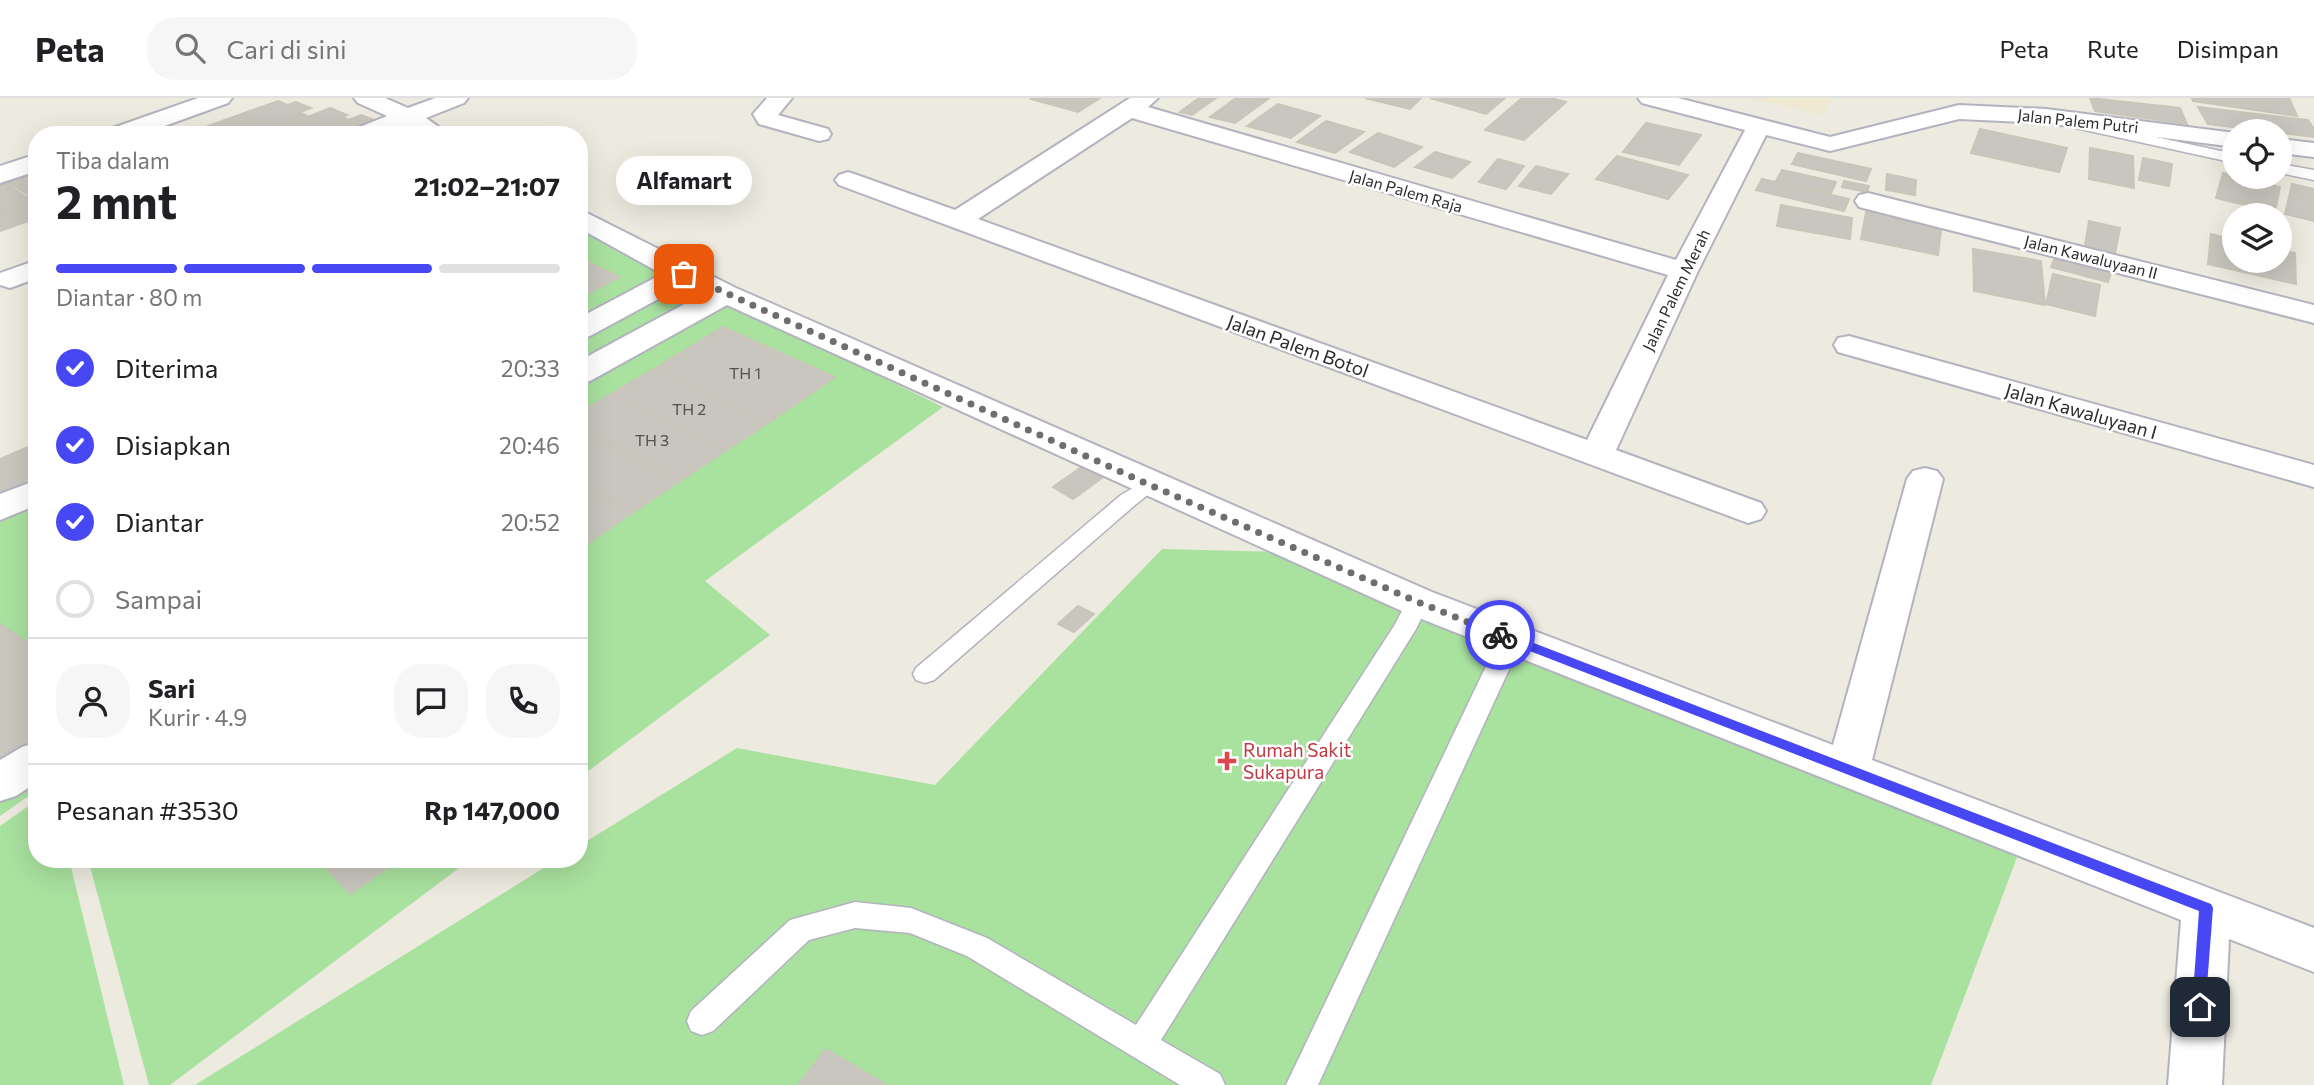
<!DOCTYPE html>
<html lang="id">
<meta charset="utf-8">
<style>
body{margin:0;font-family:Commissioner,sans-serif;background:#f6f6f6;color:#202124;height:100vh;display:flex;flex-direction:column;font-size:26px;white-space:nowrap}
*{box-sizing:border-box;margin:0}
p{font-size:23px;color:#757577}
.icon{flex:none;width:38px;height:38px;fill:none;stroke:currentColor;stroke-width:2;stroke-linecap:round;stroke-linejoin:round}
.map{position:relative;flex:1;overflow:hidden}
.side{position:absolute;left:28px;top:28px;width:560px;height:742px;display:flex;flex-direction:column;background:#fff;border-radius:28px;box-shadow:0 7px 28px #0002}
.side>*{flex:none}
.fabs{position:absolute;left:2222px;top:21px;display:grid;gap:14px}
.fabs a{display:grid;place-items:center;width:70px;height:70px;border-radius:50%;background:#fff;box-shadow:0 7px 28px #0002;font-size:35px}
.pin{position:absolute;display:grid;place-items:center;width:60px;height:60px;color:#fff;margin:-30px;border-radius:14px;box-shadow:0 4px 10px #0006}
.courier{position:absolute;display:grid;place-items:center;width:70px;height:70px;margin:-35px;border:5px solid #4748f3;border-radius:50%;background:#fff;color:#222;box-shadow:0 2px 9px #0007}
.bubble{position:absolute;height:49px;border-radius:24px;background:#fff;box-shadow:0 7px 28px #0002;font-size:23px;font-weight:700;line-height:49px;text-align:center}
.summary em{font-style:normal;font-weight:700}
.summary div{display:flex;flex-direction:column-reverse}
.summary{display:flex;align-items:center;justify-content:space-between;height:119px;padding:0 28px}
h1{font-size:46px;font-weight:700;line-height:52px}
.bar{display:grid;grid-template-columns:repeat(4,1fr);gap:10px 7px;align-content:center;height:84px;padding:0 28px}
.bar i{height:9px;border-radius:5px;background:#e0e0e0}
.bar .current{background:#4748f3}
.bar p{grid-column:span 4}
.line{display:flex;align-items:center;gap:18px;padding:0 28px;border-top:2px solid #e0e0e0}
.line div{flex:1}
.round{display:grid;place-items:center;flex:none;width:74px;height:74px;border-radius:28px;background:#f6f6f6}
ol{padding:0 28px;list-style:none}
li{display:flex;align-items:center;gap:21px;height:77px}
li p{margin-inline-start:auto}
li .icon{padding:7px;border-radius:50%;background:#4748f3;color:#fff;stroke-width:4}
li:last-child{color:#757577}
li i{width:38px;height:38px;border:4px solid #e0e0e0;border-radius:50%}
header{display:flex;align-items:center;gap:42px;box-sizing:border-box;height:98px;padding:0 35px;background:#fff;border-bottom:2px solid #e0e0e0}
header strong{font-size:33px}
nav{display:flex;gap:38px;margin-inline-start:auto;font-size:24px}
.search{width:490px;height:63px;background:#f6f6f6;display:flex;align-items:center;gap:18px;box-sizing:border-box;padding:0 24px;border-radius:28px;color:#757577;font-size:26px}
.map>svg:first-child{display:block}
.education{fill:#eee9d0}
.green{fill:#a9e19f}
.building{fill:#c9c6bf;stroke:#c9c6b9;stroke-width:2}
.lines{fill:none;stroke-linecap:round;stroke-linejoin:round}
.service-casing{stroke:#b3b3bf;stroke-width:3}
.minor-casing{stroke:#b3b3bf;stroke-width:4}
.service{fill:#fff;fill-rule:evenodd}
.minor{fill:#fff;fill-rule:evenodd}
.route{fill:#4748f3}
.done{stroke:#706e6b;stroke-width:7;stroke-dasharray:0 12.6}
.health-dot{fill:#e0444e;stroke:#fff;stroke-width:2.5}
.labels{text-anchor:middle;stroke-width:5;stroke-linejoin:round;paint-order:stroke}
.far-street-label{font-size:16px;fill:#2c2c2c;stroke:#fff}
.number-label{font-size:16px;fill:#535251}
.street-label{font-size:19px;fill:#2c2c2c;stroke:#fff}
.health-label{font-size:19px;fill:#be3a42;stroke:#fff;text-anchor:start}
</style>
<header>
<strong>Peta</strong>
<div class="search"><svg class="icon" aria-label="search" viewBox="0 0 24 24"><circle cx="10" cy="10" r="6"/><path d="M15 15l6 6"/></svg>Cari di sini</div>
<nav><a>Peta</a><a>Rute</a><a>Disimpan</a></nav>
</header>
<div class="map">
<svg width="2314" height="987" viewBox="0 0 2314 987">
<rect width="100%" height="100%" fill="#edeadf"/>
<path class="education" d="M 1750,0 L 1832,0 L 1823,17 Z"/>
<g class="green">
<path d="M 579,131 L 943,309 L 705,483 L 770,537 L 579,680 Z"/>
<path d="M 37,401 L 37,692 L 0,718 L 0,418 Z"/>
<path d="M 1162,451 L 1279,454 L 2019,754 L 1931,987 L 195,987 L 558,761 L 579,761 L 579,748 L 737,650 L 935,687 Z"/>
<path d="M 37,702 L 37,761 L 69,761 L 124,987 L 0,987 L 0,728 Z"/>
<path d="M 88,761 L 471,761 L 170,987 L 149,987 Z"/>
</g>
<g class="building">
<path d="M 1033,0 L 1100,0 L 1078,14 L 1031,1 Z"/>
<path d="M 1199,0 L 1216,0 L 1192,17 L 1180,14 Z"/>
<path d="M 1236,0 L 1268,1 L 1235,25 L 1210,19 Z"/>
<path d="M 1365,0 L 1421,0 L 1410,11 Z"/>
<path d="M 1430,0 L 1505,0 L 1486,16 Z"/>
<path d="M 1522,0 L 1551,0 L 1566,4 L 1524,42 L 1485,32 Z"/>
<path d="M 2090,0 L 2180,10 L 2187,26 L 2095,13 Z"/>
<path d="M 2192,0 L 2289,0 L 2297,18 L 2193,3 Z"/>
<path d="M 278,3 L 287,7 L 296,4 L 311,10 L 300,14 L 307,18 L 256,37 L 186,36 Z"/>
<path d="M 1278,6 L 1320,18 L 1291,40 L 1247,28 Z"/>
<path d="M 2198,9 L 2308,22 L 2314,31 L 2314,39 L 2208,26 Z"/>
<path d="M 330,10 L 347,17 L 342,19 L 347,21 L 307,37 L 296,37 L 280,30 Z"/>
<path d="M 361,17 L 377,23 L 347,37 L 309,37 Z"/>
<path d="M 1326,23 L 1364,34 L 1335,55 L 1297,44 Z"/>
<path d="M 1646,25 L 1701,37 L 1679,67 L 1623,54 Z"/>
<path d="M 1980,31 L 2067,50 L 2059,74 L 1971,55 Z"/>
<path d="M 1378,35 L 1422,49 L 1394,69 L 1350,54 Z"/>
<path d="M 2090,50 L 2133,58 L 2134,90 L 2089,81 Z"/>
<path d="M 1435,54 L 1470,64 L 1452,80 L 1415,69 Z"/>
<path d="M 1798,55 L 1871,71 L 1866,83 L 1792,66 Z"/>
<path d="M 1617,58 L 1688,77 L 1668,101 L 1596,81 Z"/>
<path d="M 2143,60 L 2172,66 L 2169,88 L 2139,82 Z"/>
<path d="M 1498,61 L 1524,68 L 1506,91 L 1479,84 Z"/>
<path d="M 37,67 L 37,102 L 0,80 Z"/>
<path d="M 1536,68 L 1568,76 L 1551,96 L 1519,88 Z"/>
<path d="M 1782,72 L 1836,84 L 1831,95 L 1776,83 Z"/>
<path d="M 2223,75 L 2280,89 L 2275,114 L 2216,100 Z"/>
<path d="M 1887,76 L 1916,82 L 1915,97 L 1886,92 Z"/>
<path d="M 1762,81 L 1849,101 L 1844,113 L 1756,92 Z"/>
<path d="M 0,82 L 33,103 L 0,115 Z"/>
<path d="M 1844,83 L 1869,88 L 1867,94 L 1842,89 Z"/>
<path d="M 2292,86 L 2314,91 L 2314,123 L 2285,116 Z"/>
<path d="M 35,103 L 37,120 L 0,133 L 0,116 Z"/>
<path d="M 1781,107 L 1852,120 L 1850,141 L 1777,128 Z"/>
<path d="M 1867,110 L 1942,124 L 1938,157 L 1861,141 Z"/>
<path d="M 2089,123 L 2120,130 L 2115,155 L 2085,148 Z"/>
<path d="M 2211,136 L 2235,142 L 2235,163 L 2280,163 L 2280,152 L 2295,155 L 2296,186 L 2208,166 Z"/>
<path d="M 1973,151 L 2041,163 L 2045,207 L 1974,193 Z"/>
<path d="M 2056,157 L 2112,172 L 2108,184 L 2051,169 Z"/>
<path d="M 579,160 L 620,179 L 579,200 Z"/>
<path d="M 2053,176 L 2100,187 L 2095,218 L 2046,206 Z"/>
<path d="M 723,229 L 835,279 L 768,325 L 654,271 Z"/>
<path d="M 654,271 L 768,325 L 725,353 L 611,296 Z"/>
<path d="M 611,296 L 725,353 L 680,383 L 579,331 L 579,315 Z"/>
<path d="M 579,331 L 680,383 L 632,415 L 579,386 Z"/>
<path d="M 37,345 L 37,385 L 30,388 L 27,385 L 0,397 L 0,361 Z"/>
<path d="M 1083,368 L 1103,379 L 1073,401 L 1053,389 Z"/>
<path d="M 579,386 L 632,415 L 582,449 L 579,447 Z"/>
<path d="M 1078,508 L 1094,516 L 1074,534 L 1058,526 Z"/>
<path d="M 0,526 L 37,551 L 37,639 L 0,662 Z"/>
<path d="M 318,761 L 400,761 L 350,796 Z"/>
<path d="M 826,951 L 887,987 L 798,987 Z"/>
</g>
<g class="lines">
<defs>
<g id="service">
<path d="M 2053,17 L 2235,56 L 2235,65 L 2048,24 L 2046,21 Z"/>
<path d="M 2280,66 L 2314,72 L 2314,82 L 2280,75 Z"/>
<path d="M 1150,380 L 1157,382 L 1160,387 L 1135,407 L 934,582 L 925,585 L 916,582 L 913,576 L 916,570 L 1121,397 Z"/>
<path d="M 1418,496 L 1426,498 L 1429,504 L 1416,531 L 1161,942 L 1220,976 L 1225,987 L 1180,987 L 967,858 L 910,835 L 855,830 L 809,842 L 713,933 L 702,937 L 691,933 L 687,923 L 691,913 L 790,822 L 855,804 L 911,810 L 987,840 L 1136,927 L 1394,528 L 1410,498 Z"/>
<path d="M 1511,532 L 1519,535 L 1523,541 L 1318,987 L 1286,987 L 1499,541 L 1503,535 Z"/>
</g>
<g id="minor">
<path d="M 198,0 L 232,0 L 228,5 L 140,37 L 104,37 L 107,32 Z"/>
<path d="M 354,0 L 385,0 L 408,10 L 435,0 L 468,0 L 464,5 L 426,20 L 450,37 L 420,37 L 406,28 L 383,37 L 349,37 L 352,32 L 387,18 L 358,5 Z"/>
<path d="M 767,0 L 792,0 L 778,17 L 828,31 L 831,36 L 828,41 L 819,43 L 759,26 L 753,16 Z"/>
<path d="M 1130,0 L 1158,0 L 1148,9 L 1676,162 L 1745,32 L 1642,5 L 1638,0 L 1678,0 L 1830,39 L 1959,7 L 2046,11 L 2235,35 L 2235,49 L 2046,25 L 1959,21 L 1830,53 L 1766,37 L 1698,173 L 1616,352 L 1761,405 L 1766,413 L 1761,421 L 1748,425 L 839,87 L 835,82 L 839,77 L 848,74 L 857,77 L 955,112 ZM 1132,20 L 1668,177 L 1587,342 L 978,121 Z"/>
<path d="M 2280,41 L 2314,45 L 2314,59 L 2280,55 Z"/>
<path d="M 37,56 L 37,73 L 0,85 L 0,68 Z"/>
<path d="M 1868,95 L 2314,207 L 2314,225 L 1859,109 L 1855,103 L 1859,97 Z"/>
<path d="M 579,111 L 736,190 L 1432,494 L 1833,647 L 1907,381 L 1913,373 L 1925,370 L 1937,373 L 1943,381 L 1872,662 L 2314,830 L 2314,874 L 2229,841 L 2222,987 L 2168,987 L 2181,822 L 1404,514 L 727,207 L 590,283 L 579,285 L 579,263 L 703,196 L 684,187 L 590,238 L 579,241 L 579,220 L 662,176 L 579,130 Z"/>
<path d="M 37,162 L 37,180 L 10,190 L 0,187 L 0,175 Z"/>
<path d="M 1849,238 L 2314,367 L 2314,389 L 1838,254 L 1834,247 L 1838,240 Z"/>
<path d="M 37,382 L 37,407 L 0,422 L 0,396 Z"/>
<path d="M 37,644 L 37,684 L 16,698 L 0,703 L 0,662 L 22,649 Z"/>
</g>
</defs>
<use href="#service" class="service-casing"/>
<use href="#minor" class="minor-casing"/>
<use href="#service" class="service"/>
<use href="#minor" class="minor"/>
</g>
<path class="route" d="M 1500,532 L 2211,806 L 2213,810 L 2205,914 L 2200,916 L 2194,914 L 2192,909 L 2199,813 L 1496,540 L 1496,534 Z"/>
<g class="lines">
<path class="done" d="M 684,176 L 1150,387 L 1418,504 L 1500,537"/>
</g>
<path class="health-dot" d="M1223.5 652.5h7v7h7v7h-7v7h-7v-7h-7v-7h7z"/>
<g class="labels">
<g class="far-street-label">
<text transform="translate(2078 23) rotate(6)" y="6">Jalan Palem Putri</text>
<text transform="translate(1406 93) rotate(16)" y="6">Jalan Palem Raja</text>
<text transform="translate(2091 159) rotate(14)" y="6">Jalan Kawaluyaan II</text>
<text transform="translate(1676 192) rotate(-64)" y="6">Jalan Palem Merah</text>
</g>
<g class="number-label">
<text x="745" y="281">TH 1</text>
<text x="689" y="317">TH 2</text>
<text x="652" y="348">TH 3</text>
</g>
<g class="street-label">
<text transform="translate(1298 248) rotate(20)" y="7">Jalan Palem Botol</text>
<text transform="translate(2081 313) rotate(16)" y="7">Jalan Kawaluyaan I</text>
</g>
<g class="health-label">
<text x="1243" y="659">Rumah Sakit<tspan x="1243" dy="22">Sukapura</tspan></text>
</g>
</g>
</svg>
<div class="fabs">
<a><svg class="icon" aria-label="locate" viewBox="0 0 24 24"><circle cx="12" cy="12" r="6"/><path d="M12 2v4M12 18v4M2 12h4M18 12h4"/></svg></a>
<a><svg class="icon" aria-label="layers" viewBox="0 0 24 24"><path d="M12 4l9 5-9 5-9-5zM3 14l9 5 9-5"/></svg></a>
</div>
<div class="pin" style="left:684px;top:176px;background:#ea580c"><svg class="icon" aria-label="bag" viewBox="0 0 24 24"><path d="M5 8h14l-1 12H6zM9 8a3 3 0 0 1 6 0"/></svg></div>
<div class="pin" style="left:2200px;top:909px;background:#1f2937"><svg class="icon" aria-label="home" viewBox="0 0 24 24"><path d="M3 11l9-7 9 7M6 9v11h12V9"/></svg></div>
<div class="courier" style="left:1500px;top:537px"><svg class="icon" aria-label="bike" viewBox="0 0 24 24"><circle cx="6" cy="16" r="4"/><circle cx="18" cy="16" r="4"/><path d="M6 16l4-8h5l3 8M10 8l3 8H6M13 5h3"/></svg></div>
<div class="bubble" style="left:616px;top:58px;width:136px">Alfamart</div>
<section class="side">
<div class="summary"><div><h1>2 mnt</h1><p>Tiba dalam</p></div><em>21:02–21:07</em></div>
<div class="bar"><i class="current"></i><i class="current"></i><i class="current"></i><i></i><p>Diantar · 80 m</p></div>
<ol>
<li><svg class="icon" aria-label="check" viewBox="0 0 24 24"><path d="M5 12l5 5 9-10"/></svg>Diterima<p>20:33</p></li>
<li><svg class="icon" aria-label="check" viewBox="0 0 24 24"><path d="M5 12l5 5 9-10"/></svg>Disiapkan<p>20:46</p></li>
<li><svg class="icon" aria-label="check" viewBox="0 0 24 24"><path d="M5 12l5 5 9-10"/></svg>Diantar<p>20:52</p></li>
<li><i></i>Sampai</li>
</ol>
<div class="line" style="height:126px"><a class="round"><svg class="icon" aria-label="person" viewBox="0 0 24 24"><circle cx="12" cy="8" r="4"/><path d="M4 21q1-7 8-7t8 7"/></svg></a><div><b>Sari</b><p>Kurir · 4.9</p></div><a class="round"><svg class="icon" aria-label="chat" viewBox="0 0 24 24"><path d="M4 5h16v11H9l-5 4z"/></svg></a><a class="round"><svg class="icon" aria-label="phone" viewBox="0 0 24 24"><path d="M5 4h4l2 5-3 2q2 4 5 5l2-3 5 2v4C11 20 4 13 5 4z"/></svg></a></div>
<div class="line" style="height:91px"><div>Pesanan #3530</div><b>Rp 147,000</b></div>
</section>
</div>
